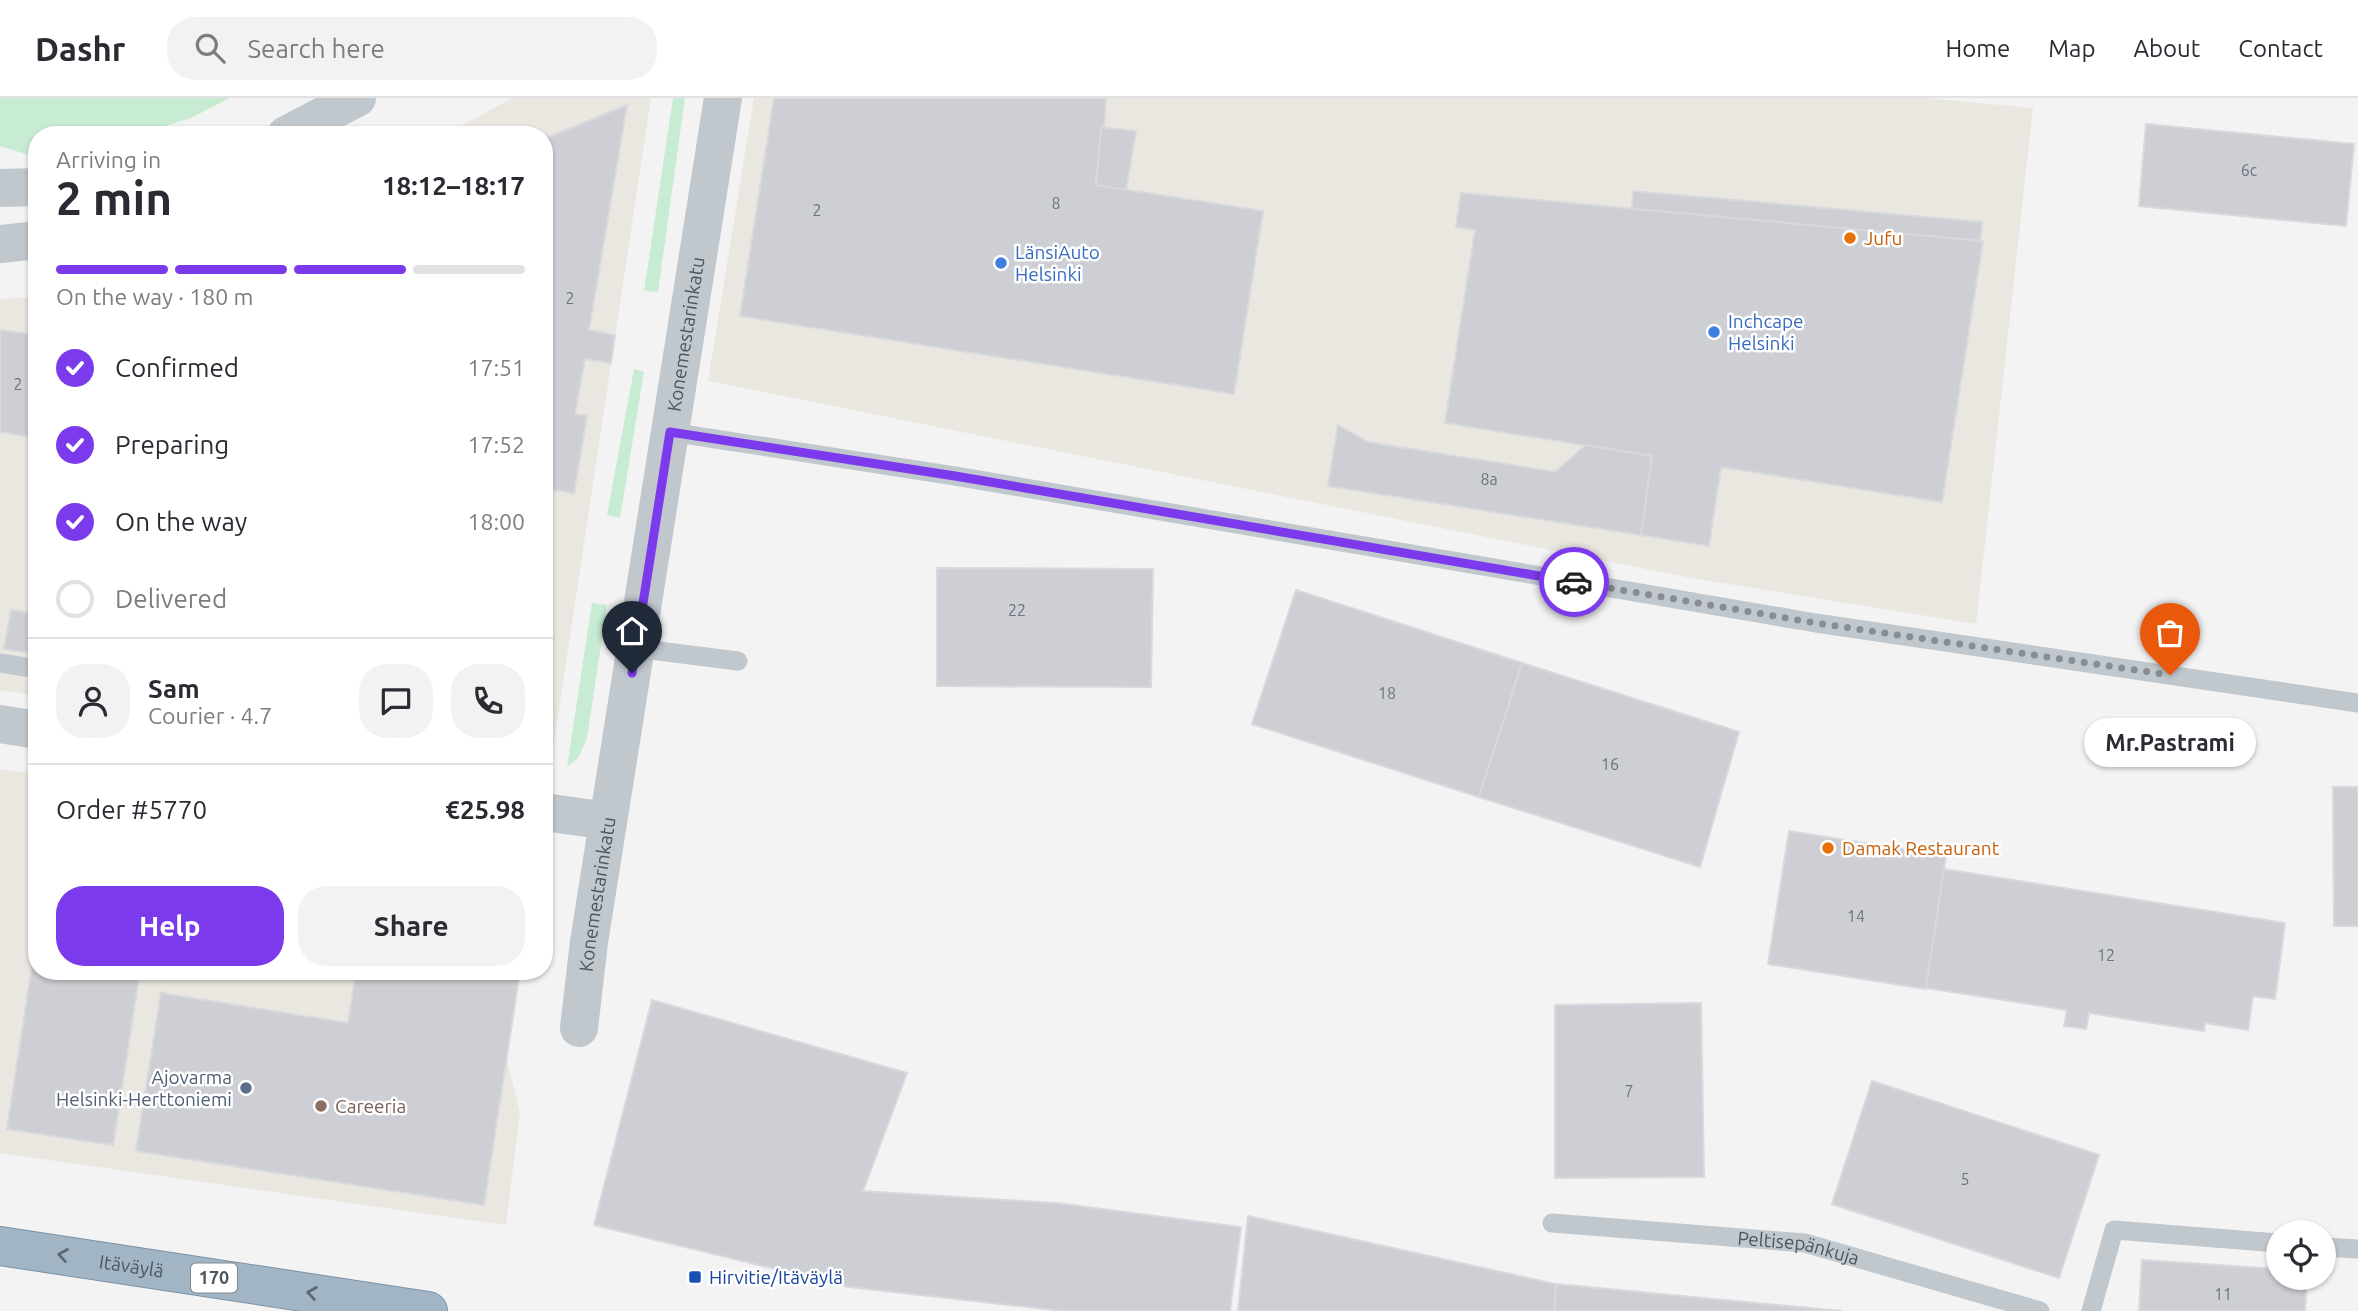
<!DOCTYPE html>
<meta charset="utf-8">
<style>
body{margin:0;font-family:Ubuntu,sans-serif;background:#f2f2f3;color:#2b2b33;height:100vh;display:flex;flex-direction:column;font-size:26px;white-space:nowrap}
*{box-sizing:border-box;margin:0}
p{font-size:23px;color:#7c7c81}
.icon{flex:none;width:38px;height:38px;fill:none;stroke:currentColor;stroke-width:2;stroke-linecap:round;stroke-linejoin:round}
.map{position:relative;flex:1;overflow:hidden}
.details{position:absolute;left:28px;top:28px;width:525px;height:854px;display:flex;flex-direction:column;background:#fff;border-radius:28px;box-shadow:0 2px 5px #0004}
.details>*{flex:none}
.buttons{position:absolute;left:2266px;top:1122px;display:grid;gap:14px}
.buttons a{display:grid;place-items:center;width:70px;height:70px;border-radius:50%;background:#fff;box-shadow:0 2px 5px #0004;font-size:35px}
.pin{position:absolute;display:grid;place-items:center;width:60px;height:60px;color:#fff;margin:-72px -30px;border-radius:50% 50% 50% 0;rotate:-45deg;box-shadow:0 0 7px #0007}
.pin .icon{rotate:45deg}
.courier{position:absolute;display:grid;place-items:center;width:70px;height:70px;margin:-35px;border:5px solid #7c3aed;border-radius:50%;background:#fff;color:#222;box-shadow:0 2px 9px #0007}
.bubble{position:absolute;height:49px;border-radius:24px;background:#fff;box-shadow:0 2px 5px #0004;font-size:23px;font-weight:600;line-height:49px;text-align:center}
.overview em{font-style:normal;font-weight:600}
.overview div{display:flex;flex-direction:column-reverse}
.overview{display:flex;align-items:center;justify-content:space-between;height:119px;padding:0 28px}
h1{font-size:46px;font-weight:600;line-height:52px}
.bar{display:grid;grid-template-columns:repeat(4,1fr);gap:10px 7px;align-content:center;height:84px;padding:0 28px}
.bar i{height:9px;border-radius:5px;background:#e1e1e2}
.bar .on{background:#7c3aed}
.bar p{grid-column:span 4}
.line{display:flex;align-items:center;gap:18px;padding:0 28px;border-top:2px solid #e1e1e2}
.line div{flex:1}
.round{display:grid;place-items:center;flex:none;width:74px;height:74px;border-radius:28px;background:#f2f2f3}
ol{padding:0 28px;list-style:none}
li{display:flex;align-items:center;gap:21px;height:77px}
li p{margin-inline-start:auto}
li .icon{padding:7px;border-radius:50%;background:#7c3aed;color:#fff;stroke-width:4}
li:last-child{color:#7c7c81}
li i{width:38px;height:38px;border:4px solid #e1e1e2;border-radius:50%}
.action{display:flex;gap:14px;margin-top:auto;padding:14px 28px}
.action a{flex:1;height:80px;border-radius:28px;background:#7c3aed;color:#fff;font-size:28px;font-weight:600;line-height:80px;text-align:center}
.action a+a{background:#f2f2f3;color:#2b2b33}
header{display:flex;align-items:center;gap:42px;box-sizing:border-box;height:98px;padding:0 35px;background:#fff;border-bottom:2px solid #e1e1e2}
header strong{font-size:33px}
nav{display:flex;gap:38px;margin-inline-start:auto;font-size:24px}
.search{width:490px;height:63px;background:#f2f2f3;display:flex;align-items:center;gap:18px;box-sizing:border-box;padding:0 24px;border-radius:28px;color:#7c7c81;font-size:26px}
.map>svg:first-child{display:block}
.commercial{fill:#eae7e0}
.green{fill:#c7ecd3}
.building{fill:#cdcfd4;stroke:#d7d9dd;stroke-width:2}
.lines{fill:none;stroke-linecap:round;stroke-linejoin:round}
.trunk-casing{stroke:#7b92a7;stroke-width:40}
.service{stroke:#c0c7cd;stroke-width:19}
.minor{stroke:#c0c7cd;stroke-width:38}
.tertiary{stroke:#c0c7cd;stroke-width:38}
.trunk{stroke:#a2b5c4;stroke-width:38}
.oneway{stroke:#5d6972}
.done{stroke:#878d92;stroke-width:7;stroke-dasharray:0 12.6}
.route{stroke:#7c3aed;stroke-width:9}
.food-dot{fill:#e8710a;stroke:#fff;stroke-width:2.5}
.shop-dot{fill:#3f7fe0;stroke:#fff;stroke-width:2.5}
.service-dot{fill:#5c6f8a;stroke:#fff;stroke-width:2.5}
.education-dot{fill:#8d6e63;stroke:#fff;stroke-width:2.5}
.transit-dot{fill:#1a4fb4;stroke:#fff;stroke-width:2.5}
.labels{text-anchor:middle;stroke-width:5;stroke-linejoin:round;paint-order:stroke}
.number-label{font-size:16px;fill:#6c747c}
.shield{fill:#fff;stroke:#82898e;stroke-width:2}
.shield-label{font-size:18px;font-weight:bold;fill:#4c565e}
.food-label{font-size:19px;fill:#c56008;stroke:#fff;text-anchor:start}
.shop-label{font-size:19px;fill:#366cbe;stroke:#fff;text-anchor:start}
.street-label{font-size:19px;fill:#4c565e;stroke:#fff}
.service-label{font-size:19px;fill:#4e5e75;stroke:#fff;text-anchor:end}
.education-label{font-size:19px;fill:#785e54;stroke:#fff;text-anchor:start}
.transit-label{font-size:19px;fill:#164399;stroke:#fff;text-anchor:start}
</style>
<header>
<strong>Dashr</strong>
<div class="search"><svg class="icon" aria-label="search" viewBox="0 0 24 24"><circle cx="10" cy="10" r="6"/><path d="M15 15l6 6"/></svg>Search here</div>
<nav><a>Home</a><a>Map</a><a>About</a><a>Contact</a></nav>
</header>
<div class="map">
<svg width="2358" height="1213" viewBox="0 0 2358 1213">
<rect width="100%" height="100%" fill="#f4f3f3"/>
<g class="commercial">
<path d="M 512,0 L 651,0 L 549,678 L 544,677 L 544,37 L 445,37 Z"/>
<path d="M 754,0 L 1927,0 L 2033,10 L 1976,526 L 1691,480 L 708,283 Z"/>
<path d="M 37,199 L 37,598 L 0,592 L 0,201 Z"/>
<path d="M 0,671 L 37,676 L 37,873 L 520,873 L 507,962 L 520,1015 L 506,1127 L 0,1055 Z"/>
</g>
<g class="green">
<path d="M 0,0 L 230,0 L 191,20 L 137,37 L 37,37 L 37,58 L 32,58 L 0,48 Z"/>
<path d="M 673,0 L 685,0 L 658,194 L 644,193 Z"/>
<path d="M 634,271 L 644,274 L 620,420 L 607,417 Z"/>
<path d="M 592,505 L 607,507 L 587,640 L 578,660 L 567,669 Z"/>
</g>
<g class="building">
<path d="M 774,0 L 1106,0 L 1104,29 L 1101,29 L 1096,87 L 1263,113 L 1234,296 L 740,218 Z"/>
<path d="M 627,7 L 589,232 L 615,237 L 611,265 L 585,261 L 575,316 L 587,318 L 574,395 L 544,390 L 544,41 Z"/>
<path d="M 2146,26 L 2354,46 L 2346,128 L 2139,108 Z"/>
<path d="M 1101,29 L 1136,33 L 1126,92 L 1096,87 Z"/>
<path d="M 1633,93 L 1982,124 L 1980,143 L 1632,111 Z"/>
<path d="M 1461,95 L 1983,143 L 1942,404 L 1721,369 L 1709,448 L 1641,437 L 1652,358 L 1445,325 L 1475,132 L 1456,129 Z"/>
<path d="M 0,232 L 37,237 L 37,340 L 0,334 Z"/>
<path d="M 1338,327 L 1368,344 L 1555,374 L 1586,347 L 1652,358 L 1641,437 L 1328,388 Z"/>
<path d="M 937,470 L 1153,471 L 1151,589 L 937,588 Z"/>
<path d="M 1296,492 L 1522,565 L 1479,699 L 1252,626 Z"/>
<path d="M 11,512 L 37,516 L 37,556 L 4,551 Z"/>
<path d="M 1522,565 L 1739,634 L 1700,769 L 1479,699 Z"/>
<path d="M 2333,689 L 2358,689 L 2358,828 L 2334,828 Z"/>
<path d="M 1789,733 L 1946,758 L 1926,891 L 1768,866 Z"/>
<path d="M 1944,771 L 2285,825 L 2275,901 L 2253,898 L 2248,932 L 2205,925 L 2204,933 L 2089,915 L 2086,931 L 2064,928 L 2067,912 L 1926,890 Z"/>
<path d="M 37,835 L 37,873 L 140,873 L 113,1047 L 7,1031 Z"/>
<path d="M 356,873 L 520,873 L 484,1107 L 136,1053 L 161,895 L 348,925 Z"/>
<path d="M 652,902 L 907,975 L 863,1093 L 1056,1105 L 1241,1129 L 1230,1213 L 1063,1213 L 849,1189 L 594,1127 Z"/>
<path d="M 1701,905 L 1704,1079 L 1555,1080 L 1555,907 Z"/>
<path d="M 1872,983 L 2099,1057 L 2059,1180 L 1832,1106 Z"/>
<path d="M 1248,1118 L 1556,1186 L 1555,1213 L 1238,1213 Z"/>
<path d="M 2142,1162 L 2278,1171 L 2278,1180 L 2307,1180 L 2305,1213 L 2139,1213 Z"/>
<path d="M 1556,1186 L 1842,1213 L 1555,1213 Z"/>
</g>
<g class="lines">
<defs>
<g id="trunk">
<path id="s3" d="M 0,1148 L 428,1213"/>
</g>
</defs>
<use href="#trunk" class="trunk-casing"/>
<g class="service">
<path d="M 670,334 L 955,378 L 1816,525 L 2358,605"/>
<path d="M 635,550 L 738,563"/>
<path d="M 0,565 L 37,571"/>
<path id="s1" d="M 1552,1125 L 1805,1145 L 2040,1213"/>
<path d="M 2324,1149 L 2358,1151"/>
<path d="M 2091,1213 L 2114,1132 L 2278,1145"/>
</g>
<g class="minor">
<path d="M 0,626 L 37,632"/>
<path d="M 544,714 L 608,723"/>
<path id="s2" d="M 579,930 L 589,844 L 723,0"/>
</g>
<g class="tertiary">
<path d="M 286,37 L 357,0"/>
<path d="M 0,90 L 37,89"/>
<path d="M 0,146 L 37,142"/>
</g>
<use href="#trunk" class="trunk"/>
</g>
<defs><path id="oneway-chevron" d="M-2-3.5L2.5 0L-2 3.5" fill="none" stroke-width="1.6" stroke-linecap="round" stroke-linejoin="round" transform="scale(1.75)"/></defs>
<g class="oneway">
<use href="#oneway-chevron" transform="translate(63 1157) rotate(-171)"/>
<use href="#oneway-chevron" transform="translate(312 1195) rotate(-171)"/>
</g>
<g class="lines">
<path class="done" d="M 1574,484 L 1816,525 L 2170,577"/>
<path class="route" d="M 632,575 L 670,334 L 955,378 L 1574,484"/>
</g>
<g class="food-dot">
<circle cx="1850" cy="140" r="7"/>
<circle cx="1828" cy="750" r="7"/>
</g>
<g class="shop-dot">
<circle cx="1001" cy="165" r="7"/>
<circle cx="1714" cy="234" r="7"/>
</g>
<circle class="service-dot" cx="246" cy="990" r="7"/>
<circle class="education-dot" cx="321" cy="1008" r="7"/>
<rect class="transit-dot" x="688" y="1172" width="14" height="14" rx="3.5"/>
<g class="labels">
<g class="number-label">
<text x="2249" y="78">6c</text>
<text x="1056" y="111">8</text>
<text x="817" y="118">2</text>
<text x="570" y="206">2</text>
<text x="18" y="292">2</text>
<text x="1489" y="387">8a</text>
<text x="1017" y="518">22</text>
<text x="1387" y="601">18</text>
<text x="1610" y="672">16</text>
<text x="1856" y="824">14</text>
<text x="2106" y="863">12</text>
<text x="1629" y="999">7</text>
<text x="1965" y="1087">5</text>
<text x="2223" y="1202">11</text>
</g>
<rect class="shield" x="191" y="1165.5" width="46" height="29" rx="5"/>
<g class="shield-label">
<text x="214" y="1186">170</text>
</g>
<g class="food-label">
<text x="1864" y="147">Jufu</text>
<text x="1842" y="757">Damak Restaurant</text>
</g>
<g class="shop-label">
<text x="1015" y="161">LänsiAuto<tspan x="1015" dy="22">Helsinki</tspan></text>
<text x="1728" y="230">Inchcape<tspan x="1728" dy="22">Helsinki</tspan></text>
</g>
<g class="street-label">
<text dy="7" stroke="none"><textPath href="#s2" startOffset="702">Konemestarinkatu</textPath></text>
<text dy="7" stroke="none"><textPath href="#s2" startOffset="135">Konemestarinkatu</textPath></text>
<text dy="7" stroke="none"><textPath href="#s1" startOffset="248">Peltisepänkuja</textPath></text>
<text dy="7" stroke="none"><textPath href="#s3" startOffset="133">Itäväylä</textPath></text>
</g>
<g class="service-label">
<text x="232" y="986">Ajovarma<tspan x="232" dy="22">Helsinki-Herttoniemi</tspan></text>
</g>
<g class="education-label">
<text x="335" y="1015">Careeria</text>
</g>
<g class="transit-label">
<text x="709" y="1186">Hirvitie/Itäväylä</text>
</g>
</g>
</svg>
<div class="buttons">
<a><svg class="icon" aria-label="locate" viewBox="0 0 24 24"><circle cx="12" cy="12" r="6"/><path d="M12 2v4M12 18v4M2 12h4M18 12h4"/></svg></a>
</div>
<div class="pin" style="left:2170px;top:577px;background:#ea580c"><svg class="icon" aria-label="bag" viewBox="0 0 24 24"><path d="M5 8h14l-1 12H6zM9 8a3 3 0 0 1 6 0"/></svg></div>
<div class="pin" style="left:632px;top:575px;background:#1f2937"><svg class="icon" aria-label="home" viewBox="0 0 24 24"><path d="M3 11l9-7 9 7M6 9v11h12V9"/></svg></div>
<div class="courier" style="left:1574px;top:484px"><svg class="icon" aria-label="car" viewBox="0 0 24 24"><path d="M5 17H2v-5l4-1 3-4h7l3 4 3 1v5h-3M9 17h6M6 11h13"/><circle cx="7" cy="17" r="2"/><circle cx="17" cy="17" r="2"/></svg></div>
<div class="bubble" style="left:2084px;top:620px;width:172px">Mr.Pastrami</div>
<section class="details">
<div class="overview"><div><h1>2 min</h1><p>Arriving in</p></div><em>18:12–18:17</em></div>
<div class="bar"><i class="on"></i><i class="on"></i><i class="on"></i><i></i><p>On the way · 180 m</p></div>
<ol>
<li><svg class="icon" aria-label="check" viewBox="0 0 24 24"><path d="M5 12l5 5 9-10"/></svg>Confirmed<p>17:51</p></li>
<li><svg class="icon" aria-label="check" viewBox="0 0 24 24"><path d="M5 12l5 5 9-10"/></svg>Preparing<p>17:52</p></li>
<li><svg class="icon" aria-label="check" viewBox="0 0 24 24"><path d="M5 12l5 5 9-10"/></svg>On the way<p>18:00</p></li>
<li><i></i>Delivered</li>
</ol>
<div class="line" style="height:126px"><a class="round"><svg class="icon" aria-label="person" viewBox="0 0 24 24"><circle cx="12" cy="8" r="4"/><path d="M4 21q1-7 8-7t8 7"/></svg></a><div><b>Sam</b><p>Courier · 4.7</p></div><a class="round"><svg class="icon" aria-label="chat" viewBox="0 0 24 24"><path d="M4 5h16v11H9l-5 4z"/></svg></a><a class="round"><svg class="icon" aria-label="phone" viewBox="0 0 24 24"><path d="M5 4h4l2 5-3 2q2 4 5 5l2-3 5 2v4C11 20 4 13 5 4z"/></svg></a></div>
<div class="line" style="height:91px"><div>Order #5770</div><b>€25.98</b></div>
<div class="action"><a>Help</a><a>Share</a></div>
</section>
</div>
